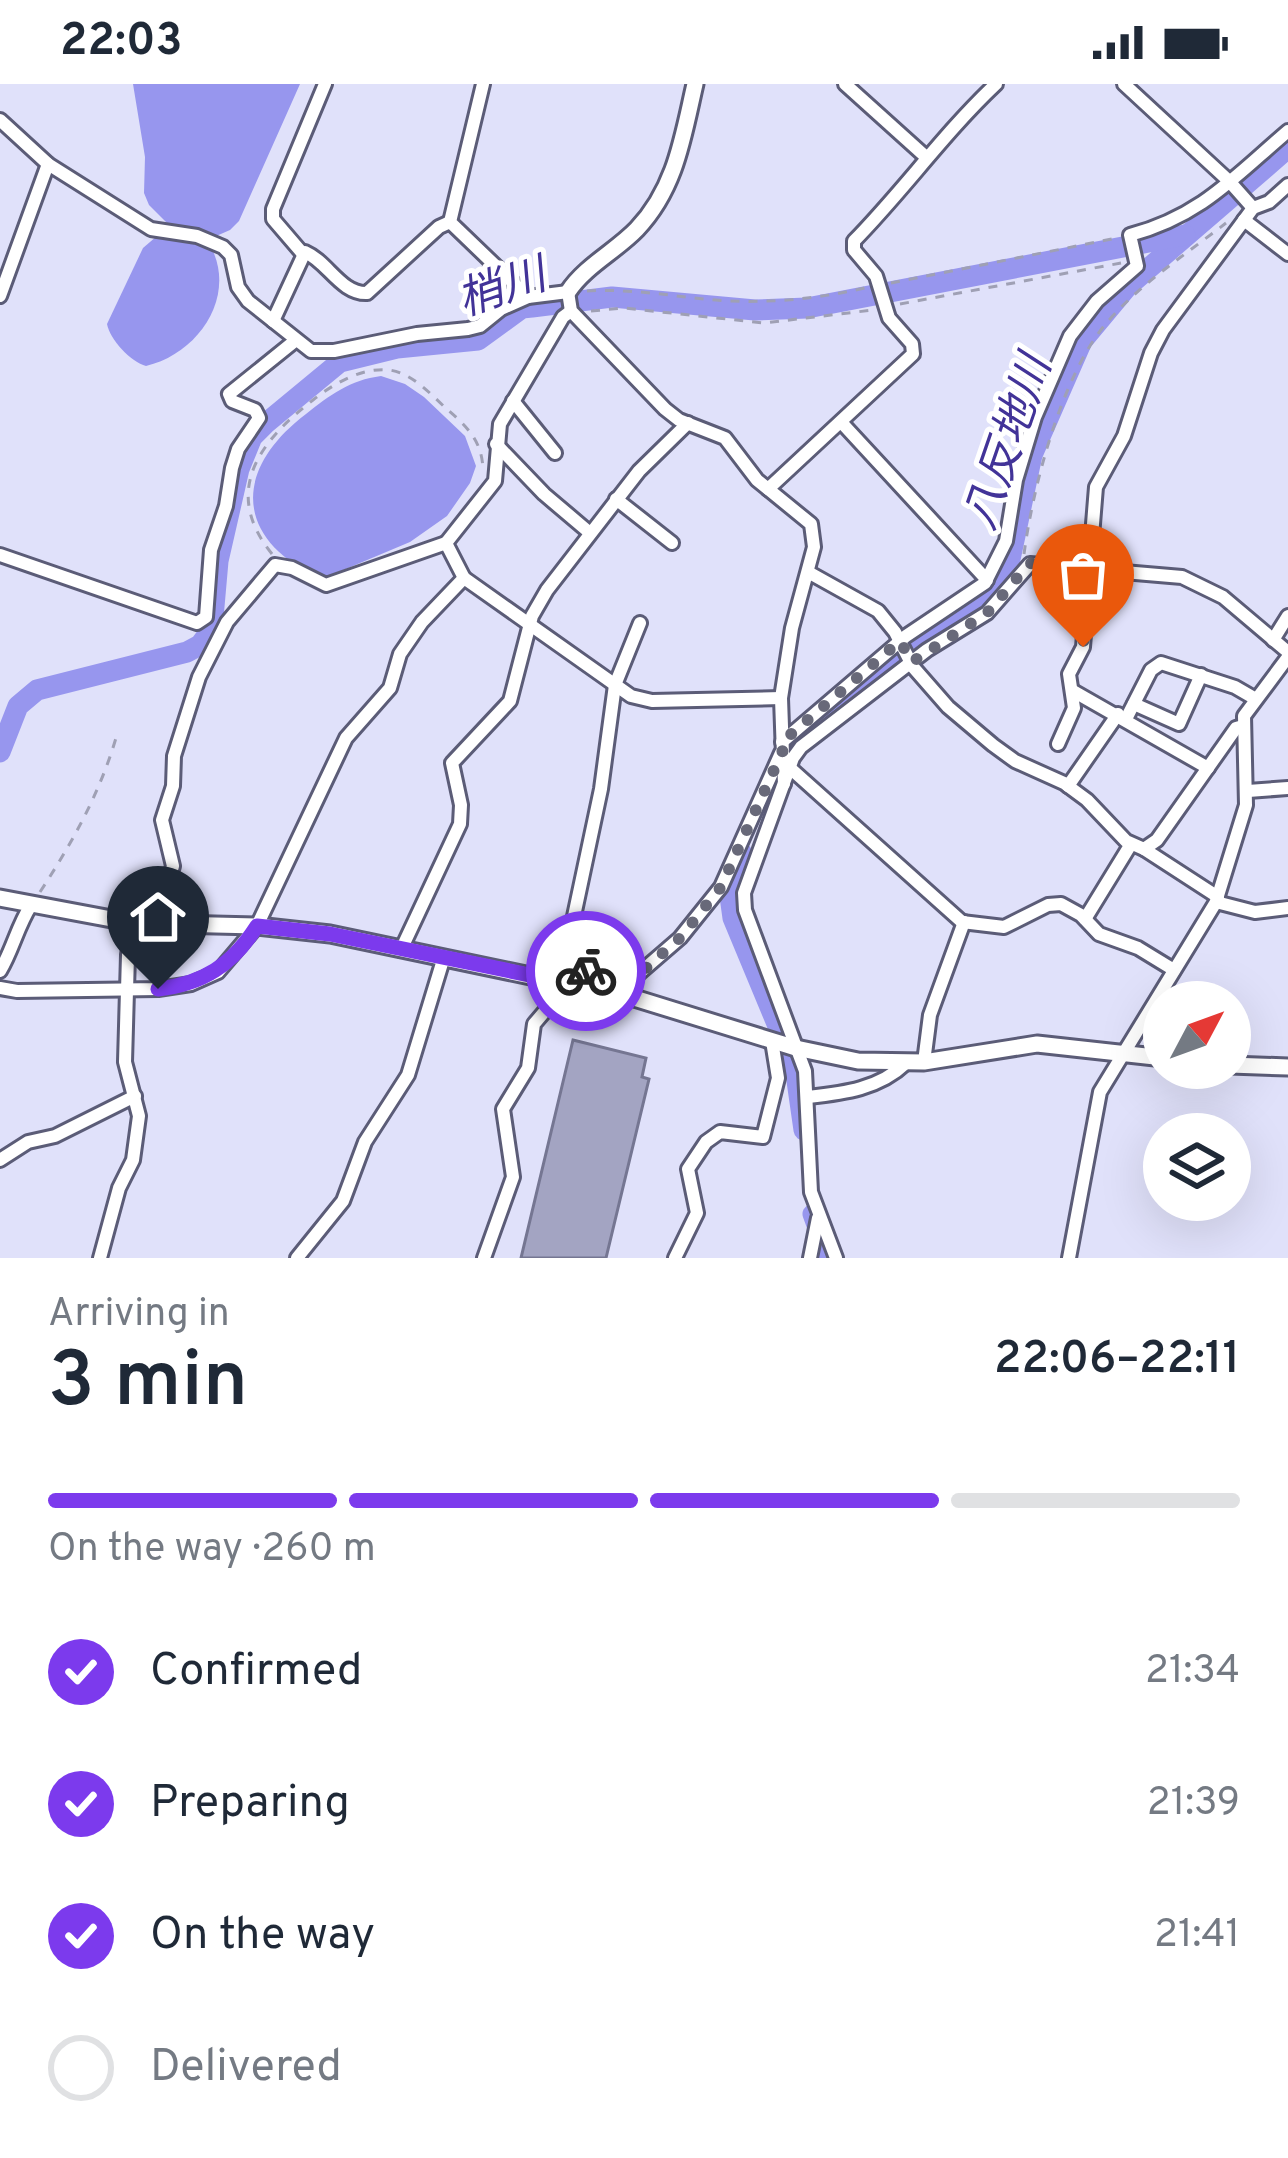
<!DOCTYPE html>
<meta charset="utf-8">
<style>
body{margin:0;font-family:Overpass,"Noto Sans JP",sans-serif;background:#f2f2f3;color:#1f2937;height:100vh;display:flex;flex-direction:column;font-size:45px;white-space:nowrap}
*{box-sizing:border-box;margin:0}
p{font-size:39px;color:#747a83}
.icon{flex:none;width:66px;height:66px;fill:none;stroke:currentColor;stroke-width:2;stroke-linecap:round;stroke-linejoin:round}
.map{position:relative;height:1174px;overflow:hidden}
.side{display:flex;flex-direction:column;background:#fff;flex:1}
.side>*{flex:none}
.needle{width:78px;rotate:49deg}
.fabs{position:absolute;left:1143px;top:897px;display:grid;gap:24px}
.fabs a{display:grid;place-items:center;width:108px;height:108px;border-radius:50%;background:#fff;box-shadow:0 12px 48px #0002;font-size:60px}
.pin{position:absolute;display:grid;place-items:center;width:102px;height:102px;color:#fff;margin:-123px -51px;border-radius:50% 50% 50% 0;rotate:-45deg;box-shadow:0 0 12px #0007}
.pin .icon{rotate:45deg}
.courier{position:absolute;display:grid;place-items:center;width:120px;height:120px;margin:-60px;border:9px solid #7c3aed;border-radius:50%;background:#fff;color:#222;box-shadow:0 3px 15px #0007}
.summary em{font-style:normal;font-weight:600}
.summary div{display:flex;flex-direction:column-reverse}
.summary{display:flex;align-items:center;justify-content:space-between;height:204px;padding:0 48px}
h1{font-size:78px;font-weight:600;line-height:90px}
.bar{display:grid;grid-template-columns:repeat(4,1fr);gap:18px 12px;align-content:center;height:144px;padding:0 48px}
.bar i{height:15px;border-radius:9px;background:#e0e1e3}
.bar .on{background:#7c3aed}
.bar p{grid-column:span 4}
ol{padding:0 48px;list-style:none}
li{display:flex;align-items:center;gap:36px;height:132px}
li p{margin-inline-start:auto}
li .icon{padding:12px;border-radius:50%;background:#7c3aed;color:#fff;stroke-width:4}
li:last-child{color:#747a83}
li i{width:66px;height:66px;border:6px solid #e0e1e3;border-radius:50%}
.status{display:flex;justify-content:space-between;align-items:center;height:84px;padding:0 60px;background:#fff;direction:ltr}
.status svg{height:33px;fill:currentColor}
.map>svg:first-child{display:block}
.water{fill:#9796ee}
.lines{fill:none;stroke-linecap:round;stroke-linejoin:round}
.river{stroke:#9796ee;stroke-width:21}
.building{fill:#a3a4c2;stroke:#757692;stroke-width:3}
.minor-casing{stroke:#5b5c77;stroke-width:18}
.tertiary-casing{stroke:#5b5c77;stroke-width:21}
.path{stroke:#9fa0b4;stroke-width:3;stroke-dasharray:9 9;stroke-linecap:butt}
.minor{stroke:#fff;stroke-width:12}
.tertiary{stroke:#fff;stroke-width:15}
.done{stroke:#686979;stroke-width:12;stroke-dasharray:0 21.6}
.route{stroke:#7c3aed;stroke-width:15}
.labels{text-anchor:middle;stroke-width:10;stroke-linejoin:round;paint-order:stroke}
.water-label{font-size:45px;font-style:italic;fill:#423398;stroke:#fff}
</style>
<div class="status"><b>22:03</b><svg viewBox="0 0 49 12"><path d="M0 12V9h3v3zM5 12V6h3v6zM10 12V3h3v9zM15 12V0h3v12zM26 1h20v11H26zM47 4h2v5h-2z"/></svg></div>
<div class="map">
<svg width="1288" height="1174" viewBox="0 0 1288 1174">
<rect width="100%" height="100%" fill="#e0e1fa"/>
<g class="water">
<path d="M 133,0 L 300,0 L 239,137 L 230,146 L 214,153 L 168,140 L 149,121 L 144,109 L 145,73 Z"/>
<path d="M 157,152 L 186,155 L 211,163 C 237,213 198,270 146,282 C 131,278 110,256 107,240 L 143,164 Z"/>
<path d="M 381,292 L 405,300 L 424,313 L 465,352 L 476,382 L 470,399 L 447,432 L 410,458 L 322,495 C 234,456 232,386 306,330 C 330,311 350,296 381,292 Z"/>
</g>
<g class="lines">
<g class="river">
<path d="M 789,662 L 887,577 L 983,516 L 1009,480 L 1032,371 L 1082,257 L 1127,203 L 1288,64"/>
<path d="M 0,668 L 18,622 L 37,606 L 187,568 L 200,561 L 212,545 L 218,477 L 239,385 L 252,353 L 265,340 L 340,278 L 397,264 L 478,256 L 522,224 L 532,223 L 612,213 L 755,226 L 807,224 L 1185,151"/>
<path d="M 741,768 L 729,805 L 733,834 L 795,983 L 804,1046"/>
<path d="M 813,1130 L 829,1174"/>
</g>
</g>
<path class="building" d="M 573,956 L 646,974 L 642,993 L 649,995 L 606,1174 L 521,1174 Z"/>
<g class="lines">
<defs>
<g id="minor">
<path d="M 483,0 L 450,138 L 528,213"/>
<path d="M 845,0 L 926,73"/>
<path d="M 1124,0 L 1229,97 L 1253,124"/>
<path d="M 0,36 L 48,80 L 151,145 L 197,152 L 223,163 L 231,171 L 238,203 L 248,217 L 311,267 L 334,267 L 417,250 L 468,245 L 480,242 L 501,225 L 528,213 L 568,208 L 571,227 L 665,325 L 679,336 L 725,354 L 757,396 L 811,440 L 814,463 L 792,544 L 781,614 L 784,700"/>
<path d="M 1244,136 L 1288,170"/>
<path d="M 303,170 L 273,135 L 273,125 L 325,0"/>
<path d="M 0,212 L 48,80"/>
<path d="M 273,237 L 305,168 C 328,178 341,210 367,209 L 439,143 L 450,138"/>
<path d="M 513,317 L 555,369"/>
<path d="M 841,338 L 987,496"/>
<path d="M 496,360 L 544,410 L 590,449"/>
<path d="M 768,405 L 913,270 L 912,260 L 889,234 L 876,192 L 854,166 L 854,157 C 904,106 944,49 996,0"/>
<path d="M 616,415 L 672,459"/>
<path d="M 0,471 L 197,539 L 206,533 L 211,466 L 226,422 L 232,384 L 238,365 L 259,334 L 255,326 L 232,317 L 229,310 L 296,256"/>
<path d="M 808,488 L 878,527 L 895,548 L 913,583 L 948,623 L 993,661 L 1015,677 L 1064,699 L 1087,716 L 1126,757 L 1144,765 L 1157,756 L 1236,644 L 1243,642"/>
<path d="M 464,494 L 631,612 L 652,617 L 781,614"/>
<path d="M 1273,556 L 1288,532"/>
<path d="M 1073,607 L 1208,684"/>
<path d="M 1134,620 L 1179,640 L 1201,591"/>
<path d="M 1126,635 L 1151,586 L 1161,579 L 1235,603 L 1254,614"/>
<path d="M 782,658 L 906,552 L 985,499 L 1006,457 L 1016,396 L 1035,333 L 1070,252 L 1097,217 L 1137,182 L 1130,151 C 1201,132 1234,93 1288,47"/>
<path d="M 1058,660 L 1074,624 L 1069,590 L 1083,563 L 1096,403 L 1124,352 L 1151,269 L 1163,246 L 1253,124 L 1269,118 L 1288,101"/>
<path d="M 790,684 L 962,838 L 1004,843 L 1048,821 L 1061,820 L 1081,831 L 1099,850 L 1138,864 L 1174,886"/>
<path d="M 1068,702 L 1118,630"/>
<path d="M 1248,707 L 1288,704"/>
<path d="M 1144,765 L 1218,813"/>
<path d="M 1216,818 L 1255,828 L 1288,824"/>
<path d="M 1085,835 L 1131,760"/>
<path d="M 156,840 L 173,782 L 162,736 L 173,702 L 174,672 L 199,593 L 227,538 L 275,481 L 292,484 L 326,501 L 446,459"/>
<path d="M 401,866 L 460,740 L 461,721 L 452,679 L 510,617 L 532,532 L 547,506 L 639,387 L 688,339"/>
<path d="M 563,884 L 601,705 L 615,601 L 640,539"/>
<path d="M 0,887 C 13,865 17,843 31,821"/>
<path d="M 0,904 L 17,907 L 158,905 L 191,900 L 218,888 L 257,842 L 346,654 L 390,604 L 400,570 L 422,538 L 464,494 L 446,459 L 495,397 L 500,340 L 563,233 L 571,227"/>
<path d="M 924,978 L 930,931 L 964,838"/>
<path d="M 808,1013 C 844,1009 879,1005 906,979"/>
<path d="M 0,1076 L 28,1058 L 55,1052 L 135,1012"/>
<path d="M 100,1174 L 119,1104 L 133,1076 L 139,1032 L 125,978 L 128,871 L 133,839"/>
<path d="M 297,1174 L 343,1117 L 365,1058 L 408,991 L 443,876"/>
<path d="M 484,1174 L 513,1093 L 503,1025 L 528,984 L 534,940 L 551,920 L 563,884 L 616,893 L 636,892 L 680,854 L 721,803 L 781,669"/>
<path d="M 675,1174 L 697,1129 L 688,1085 L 706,1058 L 720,1048 L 763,1053 L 778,994 L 772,957"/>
<path d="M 810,1174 L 818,1134"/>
<path d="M 836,1174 L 811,1108 L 805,987 L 745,826 L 744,809 L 793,674 L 801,663 L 927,566 L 987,529 L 1030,480 L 1182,493 L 1223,513 L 1288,568"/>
<path d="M 1069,1174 L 1100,1008 L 1216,818 L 1246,721 L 1244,632 L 1288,573"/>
</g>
<g id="tertiary">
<path d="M 568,208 C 585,182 616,167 637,145 C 676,104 683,52 695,0"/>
<path d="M 0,814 L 133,839 L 257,842 L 330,850 L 631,913 L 796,964 L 858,977 L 924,978 L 1037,960 L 1164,974"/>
<path d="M 1230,981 L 1288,983"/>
</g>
</defs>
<use href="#minor" class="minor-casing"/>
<use href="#tertiary" class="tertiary-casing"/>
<g class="path">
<path d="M 891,199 L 1117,154"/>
<path d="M 587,207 C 635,204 681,214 728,217 C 776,219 823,214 869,203"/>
<path d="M 900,220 L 1121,179"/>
<path d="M 591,227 L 624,224 L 764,239 L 873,226"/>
<path d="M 272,470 C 221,407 260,357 313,316 C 333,300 362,283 389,286 C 413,289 431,311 449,327 C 470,345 483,360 483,388"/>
<path d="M 1024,470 C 1033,402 1061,295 1104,242 C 1138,201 1185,171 1226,139"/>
<path d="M 40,808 C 72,759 99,711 116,654"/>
</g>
<use href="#minor" class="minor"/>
<use href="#tertiary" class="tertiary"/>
</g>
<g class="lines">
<path class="done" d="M 586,887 L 627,895 L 637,892 L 680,854 L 721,803 L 783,666 L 782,658 L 900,557 L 912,578 L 987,529 L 1030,479 L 1090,487 L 1083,563"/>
<path class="route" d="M 158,905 C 203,900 232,881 257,842 L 330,850 L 559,897 L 562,884 L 586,887"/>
</g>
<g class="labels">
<g class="water-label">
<text transform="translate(501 202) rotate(-19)" y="16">梢川</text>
<text transform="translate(1006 358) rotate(-71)" y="16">八反地川</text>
</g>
</g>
</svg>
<div class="fabs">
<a><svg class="needle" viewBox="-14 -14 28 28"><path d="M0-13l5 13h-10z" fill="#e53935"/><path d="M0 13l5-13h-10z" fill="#747a83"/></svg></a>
<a><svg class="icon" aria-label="layers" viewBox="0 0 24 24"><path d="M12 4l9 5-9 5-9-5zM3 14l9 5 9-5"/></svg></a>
</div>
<div class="pin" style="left:1083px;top:563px;background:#ea580c"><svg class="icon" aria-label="bag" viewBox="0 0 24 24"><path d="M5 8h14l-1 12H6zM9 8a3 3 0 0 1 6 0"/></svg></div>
<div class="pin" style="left:158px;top:905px;background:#1f2937"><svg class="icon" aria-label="home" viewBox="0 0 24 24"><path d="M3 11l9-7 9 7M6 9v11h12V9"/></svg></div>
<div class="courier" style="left:586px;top:887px"><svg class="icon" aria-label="bike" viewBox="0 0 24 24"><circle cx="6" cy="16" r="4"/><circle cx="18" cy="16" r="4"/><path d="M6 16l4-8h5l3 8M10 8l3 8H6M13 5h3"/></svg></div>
</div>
<section class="side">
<div class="summary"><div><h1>3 min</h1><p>Arriving in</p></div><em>22:06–22:11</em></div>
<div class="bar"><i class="on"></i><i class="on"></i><i class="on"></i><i></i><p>On the way · 260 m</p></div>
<ol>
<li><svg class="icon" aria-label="check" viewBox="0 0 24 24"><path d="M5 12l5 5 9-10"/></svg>Confirmed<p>21:34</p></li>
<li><svg class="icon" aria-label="check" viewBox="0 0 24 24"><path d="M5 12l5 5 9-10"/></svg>Preparing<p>21:39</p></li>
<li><svg class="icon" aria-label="check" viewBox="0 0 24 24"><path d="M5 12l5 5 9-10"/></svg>On the way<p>21:41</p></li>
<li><i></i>Delivered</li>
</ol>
</section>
